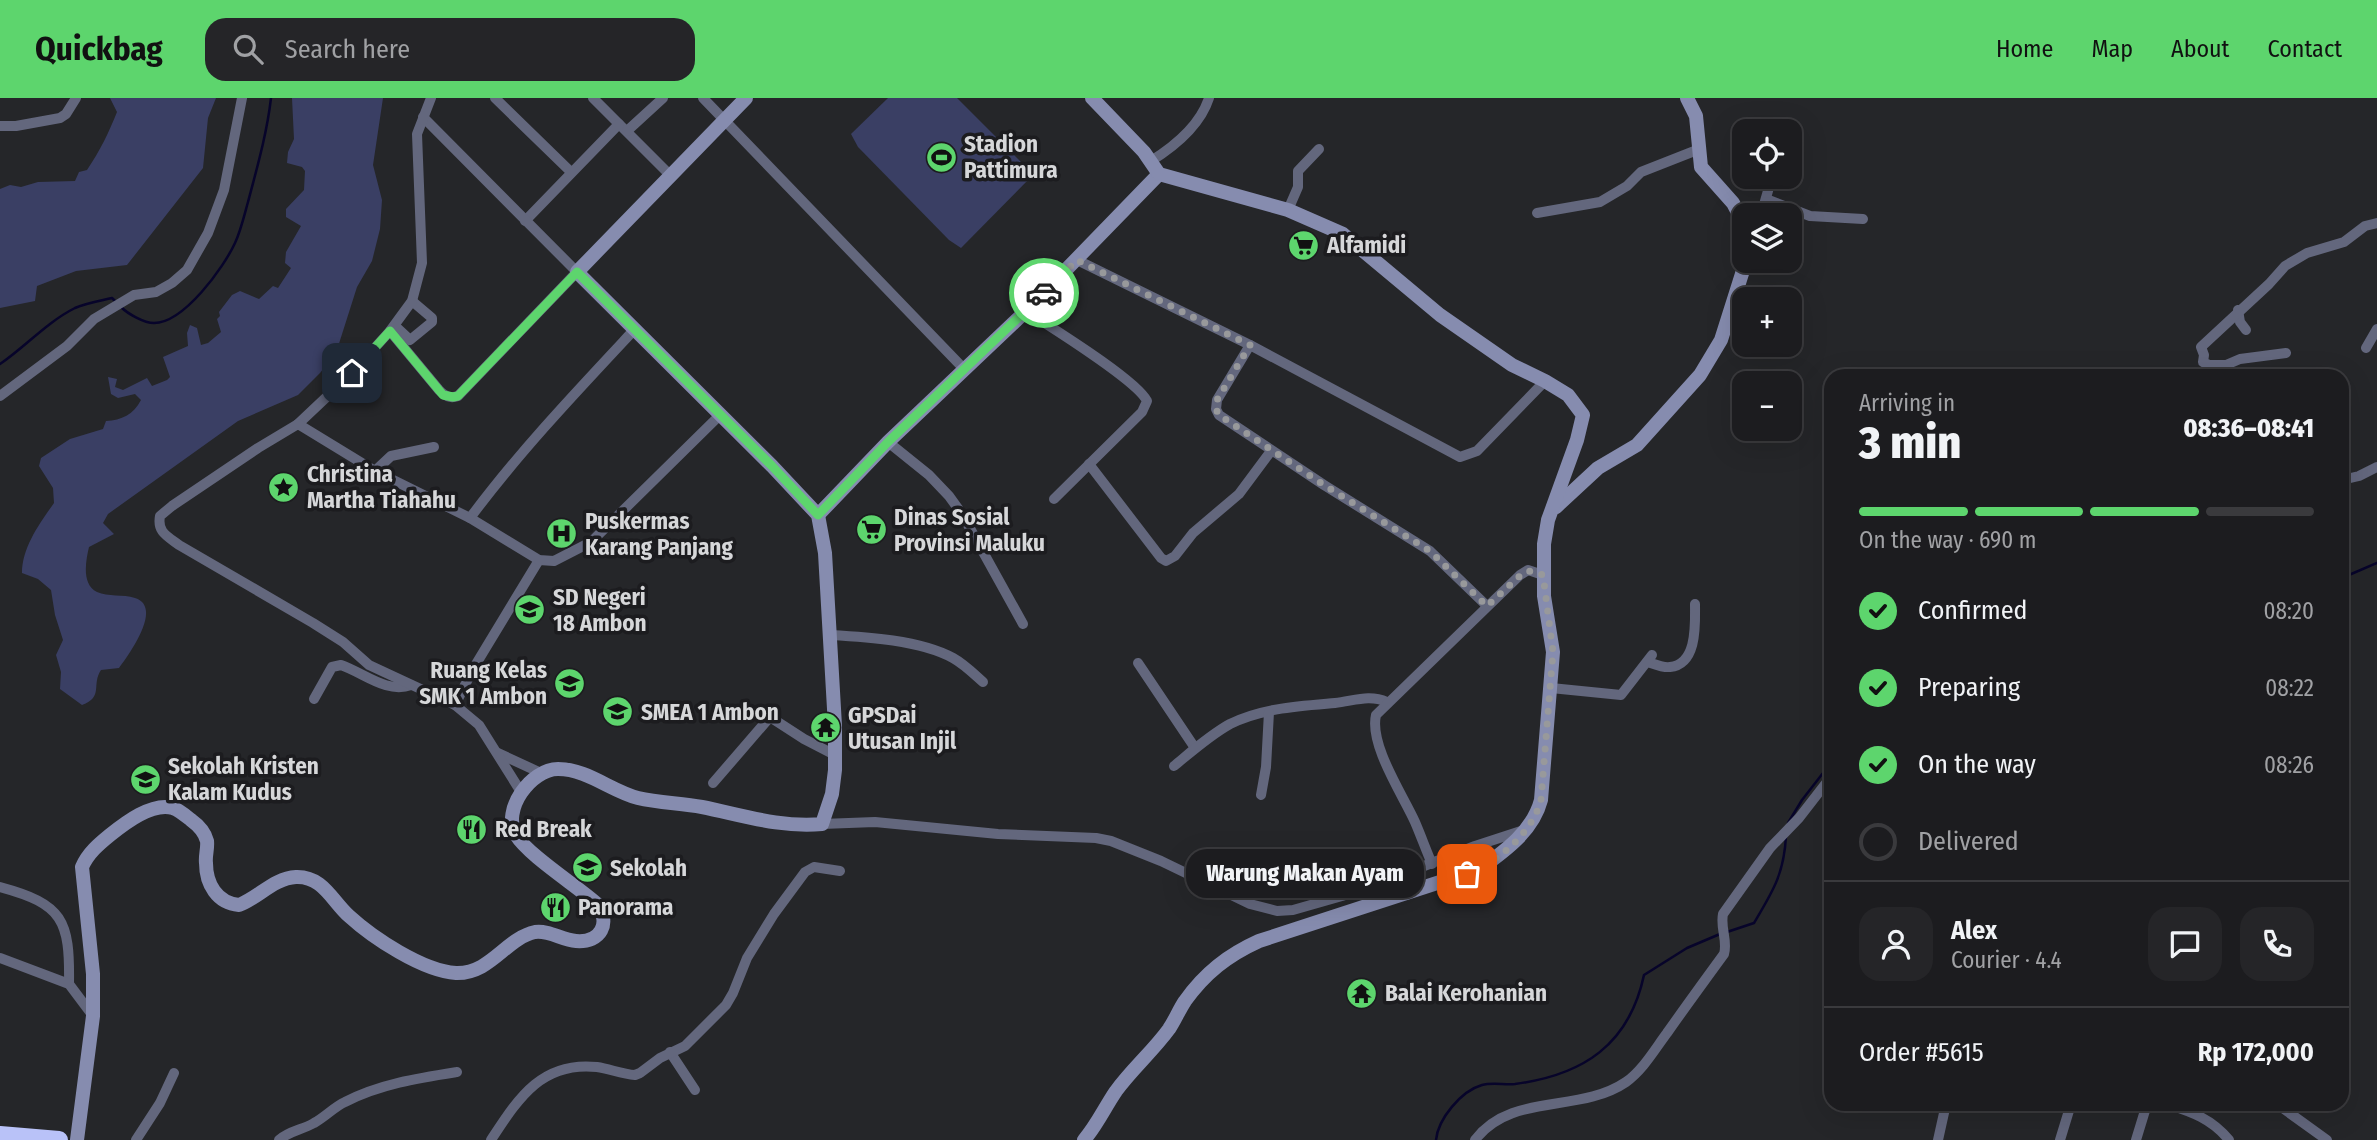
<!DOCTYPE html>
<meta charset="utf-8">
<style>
body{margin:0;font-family:"Fira Sans Condensed",sans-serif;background:#252528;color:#f1f3f6;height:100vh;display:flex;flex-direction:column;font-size:26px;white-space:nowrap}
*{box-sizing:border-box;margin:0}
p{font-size:23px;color:#a0a1a4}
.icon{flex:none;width:38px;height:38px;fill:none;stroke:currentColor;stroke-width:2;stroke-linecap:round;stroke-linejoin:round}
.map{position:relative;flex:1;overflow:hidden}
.details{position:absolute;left:1824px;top:271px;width:525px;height:742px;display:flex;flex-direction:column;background:#1c1c1f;border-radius:21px;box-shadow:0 7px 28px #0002,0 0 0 2px #3a3a3d}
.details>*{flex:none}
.tools{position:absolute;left:1732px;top:21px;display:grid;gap:14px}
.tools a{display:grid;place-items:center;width:70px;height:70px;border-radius:14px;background:#1c1c1f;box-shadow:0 7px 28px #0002,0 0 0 2px #3a3a3d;font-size:35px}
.pin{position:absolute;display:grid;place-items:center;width:60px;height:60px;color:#fff;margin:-30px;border-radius:14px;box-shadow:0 4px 10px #0006}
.courier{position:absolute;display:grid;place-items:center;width:70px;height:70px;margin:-35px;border:5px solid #5dd56d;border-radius:50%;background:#fff;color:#222;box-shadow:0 2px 9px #0007}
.bubble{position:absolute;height:49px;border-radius:21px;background:#1c1c1f;box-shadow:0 7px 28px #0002,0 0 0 2px #3a3a3d;font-size:23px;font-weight:800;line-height:49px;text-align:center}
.headline em{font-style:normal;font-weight:800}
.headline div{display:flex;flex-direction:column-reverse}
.headline{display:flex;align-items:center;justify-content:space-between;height:119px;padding:0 35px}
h1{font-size:46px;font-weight:800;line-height:52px}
.bar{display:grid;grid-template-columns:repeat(4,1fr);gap:10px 7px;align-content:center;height:84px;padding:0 35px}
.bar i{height:9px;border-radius:5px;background:#3a3a3d}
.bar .active{background:#5dd56d}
.bar p{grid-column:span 4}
.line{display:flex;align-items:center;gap:18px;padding:0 35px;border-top:2px solid #3a3a3d}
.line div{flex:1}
.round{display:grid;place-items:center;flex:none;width:74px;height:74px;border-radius:21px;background:#252528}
ol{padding:0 35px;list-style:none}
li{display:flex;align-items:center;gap:21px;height:77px}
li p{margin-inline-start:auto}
li .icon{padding:7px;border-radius:50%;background:#5dd56d;color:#111;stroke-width:4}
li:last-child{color:#a0a1a4}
li i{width:38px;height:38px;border:4px solid #3a3a3d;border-radius:50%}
header{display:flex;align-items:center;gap:42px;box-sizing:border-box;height:98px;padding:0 35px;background:#5dd56d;color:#111}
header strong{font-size:33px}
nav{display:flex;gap:38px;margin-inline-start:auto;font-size:24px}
.search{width:490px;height:63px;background:#252528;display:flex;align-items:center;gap:18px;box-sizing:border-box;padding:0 24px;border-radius:21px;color:#a0a1a4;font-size:26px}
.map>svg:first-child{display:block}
.green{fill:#3a3f64}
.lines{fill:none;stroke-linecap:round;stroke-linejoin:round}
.stream{stroke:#07042a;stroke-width:2.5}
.street{stroke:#63677d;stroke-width:10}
.secondary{stroke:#868caf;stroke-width:14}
.highway{stroke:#b9c2f8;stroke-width:18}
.done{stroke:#98999b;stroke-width:7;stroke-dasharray:0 12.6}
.route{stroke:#5dd56d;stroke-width:9}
.labels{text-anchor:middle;stroke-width:7;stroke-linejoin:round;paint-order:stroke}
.poi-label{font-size:23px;font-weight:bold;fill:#d6d7d9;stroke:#1c1c1f;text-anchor:start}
</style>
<header>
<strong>Quickbag</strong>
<div class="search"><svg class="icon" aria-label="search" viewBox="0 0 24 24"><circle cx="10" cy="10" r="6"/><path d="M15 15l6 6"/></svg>Search here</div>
<nav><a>Home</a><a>Map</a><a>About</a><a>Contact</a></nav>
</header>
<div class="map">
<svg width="2377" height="1042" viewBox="0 0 2377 1042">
<rect width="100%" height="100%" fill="#252629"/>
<g class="green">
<path d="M 110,0 L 216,0 L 208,20 L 203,70 L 127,167 L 76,173 L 37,188 L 35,203 L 0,210 L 0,91 L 10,87 L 21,89 L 38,84 L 75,83 L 79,74 L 87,72 C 100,53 109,34 117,14 Z"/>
<path d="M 292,0 L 383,0 L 373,67 L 382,102 L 380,131 L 372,163 L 357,189 L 336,255 L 320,275 L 298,297 L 238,323 L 108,416 L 103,425 L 114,436 L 89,449 C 86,462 81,486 97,494 C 108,499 123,496 135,500 C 164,509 128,558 119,570 L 101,572 C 91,587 104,599 82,607 L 60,591 L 61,574 L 56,557 L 63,542 L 55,517 L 51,492 L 38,481 L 22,475 C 22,449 40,425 54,405 L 53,390 L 39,368 L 41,360 L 70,341 L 103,331 L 106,323 C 122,322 133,317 141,302 L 135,296 L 118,300 L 111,296 L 108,279 L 117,281 L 115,289 L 123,292 L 147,280 L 152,288 L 167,282 L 170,279 L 163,259 L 188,248 L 187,235 L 190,227 L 197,230 L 201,247 L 208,245 L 221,234 L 217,221 L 220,218 L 219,214 L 232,197 L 240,193 L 259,201 L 273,188 L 278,190 L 291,170 L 285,165 L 286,154 L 301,128 L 286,119 L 286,111 L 304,92 L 305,73 L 302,69 L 287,65 L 288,54 L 294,41 Z"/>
<path d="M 888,0 L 957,0 L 1024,67 L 1030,80 L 961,150 L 949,142 L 858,49 L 851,36 Z"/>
</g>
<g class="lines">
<g class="stream">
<path d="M 121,209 C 128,216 144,225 154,225 C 184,225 224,169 235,145 C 241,132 244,118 248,104 C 257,70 267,35 271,0"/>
<path d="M 0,266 C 25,249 47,224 75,210 C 86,205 99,203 112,200 L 116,204"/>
<path d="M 2342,480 L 2377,465"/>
<path d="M 1788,725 L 1802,702 L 1830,666"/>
<path d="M 1727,834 L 1754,825 C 1773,793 1784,776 1786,738"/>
<path d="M 1436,1042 C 1438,1021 1461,993 1482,987 C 1492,984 1504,987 1515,986 C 1583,977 1629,947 1644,877 L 1687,850 L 1720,836"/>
</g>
<g class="street">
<path d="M 495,0 L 571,74"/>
<path d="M 593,0 L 670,77"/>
<path d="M 703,0 L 965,272"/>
<path d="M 0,28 L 16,28 L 60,20 L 66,16 L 76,0"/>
<path d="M 627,33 L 663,0"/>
<path d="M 1784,33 L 1786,27"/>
<path d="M 1151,63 C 1175,48 1200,28 1209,0"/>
<path d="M 1766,101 L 1810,118 L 1863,121"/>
<path d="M 1288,112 L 1298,89 L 1298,73 L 1319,51"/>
<path d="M 1537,115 L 1600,104 L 1627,88 L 1641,74 L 1697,52"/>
<path d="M 1761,117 L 1772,79"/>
<path d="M 525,123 L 619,26"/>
<path d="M 1077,162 L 1250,247 L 1217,302 L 1216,311 L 1219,317 L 1324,387 L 1430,453 L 1487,508"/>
<path d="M 2238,212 L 2240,224 L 2246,232"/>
<path d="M 1026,213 C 1049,228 1137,282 1147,303 L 1142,314 L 1054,401"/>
<path d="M 395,228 L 410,242 L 432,224 L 432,220 L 412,203"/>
<path d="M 390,233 L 439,292 C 445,298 450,301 458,298 L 577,174 L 423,19"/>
<path d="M 1250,247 L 1460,359 L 1477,353 L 1545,283"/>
<path d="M 2366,250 L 2377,231"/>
<path d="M 2286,255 L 2240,261 L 2226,267 L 2209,267 L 2203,264 L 2204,257 L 2201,249 L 2269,186 L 2285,168 L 2307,155 L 2344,144 L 2365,128 L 2377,125"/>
<path d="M 0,298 L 67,248 L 94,221 L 134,197 L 156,194 L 172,185 L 187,172 L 208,135 L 224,92 L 242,0"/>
<path d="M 298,326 L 352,275 L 390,233 L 412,203 L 422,165 L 417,36 L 431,0"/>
<path d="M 888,344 L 929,377 L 949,398 L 962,416 L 1023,526"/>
<path d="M 1089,366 L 1161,460 L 1166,463 L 1175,458 L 1193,435 L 1239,396 L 1271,353"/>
<path d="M 375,373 L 391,358 L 434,349"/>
<path d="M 2342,382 L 2359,378 L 2377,369"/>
<path d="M 470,420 C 520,353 577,293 634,232"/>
<path d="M 830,537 C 867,539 920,542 953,560 C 964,566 974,576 983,584"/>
<path d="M 1648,564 C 1654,566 1663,570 1670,569 C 1698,566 1695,525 1695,506"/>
<path d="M 1138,565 L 1195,650"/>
<path d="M 1551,590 L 1621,597 L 1652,557"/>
<path d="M 314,601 L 332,569 L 341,567 C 364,575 387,596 411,587"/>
<path d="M 455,607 L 473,571 L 539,462"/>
<path d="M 498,655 L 541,675"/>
<path d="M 1174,668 C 1191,654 1210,637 1230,626 C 1262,610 1300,608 1335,605 C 1354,603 1369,596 1387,604"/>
<path d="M 713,685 L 770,619 L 804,641 L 835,657"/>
<path d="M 521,694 L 479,627 L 455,607 L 369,567 L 343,544 L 313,525 L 179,447 C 167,438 157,434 160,418 L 172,408 L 258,350 L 298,326 L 375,373 L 470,420 L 539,462 L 554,463 L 591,444 L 720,317"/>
<path d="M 1261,697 L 1266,669 L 1269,614"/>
<path d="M 822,726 L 875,724 L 998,736 L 1096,740 L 1111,743 L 1161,763 L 1250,806 L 1277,813 L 1293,812 L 1342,798 L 1381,785 L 1475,748 L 1524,732"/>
<path d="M 1432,766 C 1426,752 1421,738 1415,724 C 1403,697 1369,647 1376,617 L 1520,477 L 1528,472 L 1543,477"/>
<path d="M 0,789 C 63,806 70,822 69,886"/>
<path d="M 0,860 L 69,886 L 93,918"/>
<path d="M 670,954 L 695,992"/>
<path d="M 2167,1006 C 2192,1014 2212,1021 2229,1042"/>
<path d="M 2277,1006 L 2327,1042"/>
<path d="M 136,1042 L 160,1005 L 174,975"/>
<path d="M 279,1042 C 289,1033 302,1032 314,1025 C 325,1019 334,1009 345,1004 C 380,986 419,980 457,974"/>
<path d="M 491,1042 C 518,1001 541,963 597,969 C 610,971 622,976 635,977 L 640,975 L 660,960 L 685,948 L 726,907 L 733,895 L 747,860 L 774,816 L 805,774 L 814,769 L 840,773"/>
<path d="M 1475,1042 C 1511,994 1579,1016 1626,984 C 1643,972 1655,951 1667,935 C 1686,908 1705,882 1724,856 C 1728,843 1720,830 1723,816 L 1770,750 L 1799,720 L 1830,680"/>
<path d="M 1938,1042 L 1946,1006"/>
<path d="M 2060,1042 L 2071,1006"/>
<path d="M 2136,1042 L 2147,1006"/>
</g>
<g class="secondary">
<path d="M 1687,0 L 1696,18 L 1701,69 L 1733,105 L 1745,128"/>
<path d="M 1556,409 L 1598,370 L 1637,347 L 1700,277 L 1721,242 L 1746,163"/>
<path d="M 818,417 L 888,344 L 1026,213 L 1159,76"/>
<path d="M 77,1042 L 93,918 L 93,876 L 82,769 C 88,755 99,746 110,737 C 125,725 152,704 173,710 C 179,712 186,718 191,722 C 198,727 205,735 207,743 C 208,750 205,758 206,765 C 206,786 217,805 239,807 C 258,800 274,780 296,779 C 323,778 332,803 349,818 C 373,840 423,873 456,875 C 491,876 506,840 535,834 C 549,832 562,842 576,843 C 601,845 611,825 597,806 C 577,788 528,757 516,737 C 501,712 531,671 558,671 C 587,671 611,693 638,700 C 659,705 681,705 702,709 C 742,717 781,730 822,726 L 832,696 L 835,672 L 835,628 L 825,455 L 818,417 L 772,368 L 577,174 L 746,0"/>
<path d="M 1084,1042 C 1097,1027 1105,1009 1116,993 C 1132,971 1153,953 1169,931 C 1175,922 1179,912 1185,903 C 1205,875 1228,857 1259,843 L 1480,771 C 1505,753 1533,733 1541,702 L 1553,554 L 1544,498 L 1544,446 L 1548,422 L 1577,342 L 1583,317 L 1568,297 L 1545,283 L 1512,267 L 1440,217 L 1343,136 L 1288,112 L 1159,76 L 1144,54 L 1092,0"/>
</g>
<path class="highway" d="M 0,1037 L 59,1042"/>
</g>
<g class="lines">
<path class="done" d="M 1044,195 L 1077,162 L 1250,247 L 1217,302 L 1216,311 L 1219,317 L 1324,387 L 1430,453 L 1487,508 L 1524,474 L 1532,473 L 1543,477 L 1553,554 L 1541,702 C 1532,735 1498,764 1467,776"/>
<path class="route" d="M 352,275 L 390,233 L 443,297 L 453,299 L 458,298 L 577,174 L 772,368 L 818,417 L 888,344 L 1044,195"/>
</g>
<defs>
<symbol id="stadium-disc" viewBox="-11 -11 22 22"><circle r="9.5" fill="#5dd56d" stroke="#1c1c1f"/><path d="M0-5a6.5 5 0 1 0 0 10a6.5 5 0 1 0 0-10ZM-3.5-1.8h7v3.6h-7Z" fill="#111"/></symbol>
<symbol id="supermarket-disc" viewBox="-11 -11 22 22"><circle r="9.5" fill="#5dd56d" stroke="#1c1c1f"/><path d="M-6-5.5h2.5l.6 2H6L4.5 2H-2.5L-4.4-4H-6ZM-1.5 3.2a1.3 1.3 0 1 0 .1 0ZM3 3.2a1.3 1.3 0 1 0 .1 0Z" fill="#111"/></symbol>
<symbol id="sight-disc" viewBox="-11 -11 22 22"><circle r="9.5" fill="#5dd56d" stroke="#1c1c1f"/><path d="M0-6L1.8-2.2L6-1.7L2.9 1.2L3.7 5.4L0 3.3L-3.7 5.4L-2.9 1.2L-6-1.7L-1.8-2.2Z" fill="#111"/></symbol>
<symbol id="hospital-disc" viewBox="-11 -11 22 22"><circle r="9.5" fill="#5dd56d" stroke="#1c1c1f"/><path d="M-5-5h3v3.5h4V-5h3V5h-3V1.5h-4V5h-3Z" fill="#111"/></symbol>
<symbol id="school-disc" viewBox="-11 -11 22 22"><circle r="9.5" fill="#5dd56d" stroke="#1c1c1f"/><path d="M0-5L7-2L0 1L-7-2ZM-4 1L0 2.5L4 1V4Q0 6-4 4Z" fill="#111"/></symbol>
<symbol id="temple-disc" viewBox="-11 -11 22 22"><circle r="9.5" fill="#5dd56d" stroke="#1c1c1f"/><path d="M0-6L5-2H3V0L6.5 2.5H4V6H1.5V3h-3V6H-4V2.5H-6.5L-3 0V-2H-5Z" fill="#111"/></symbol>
<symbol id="restaurant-disc" viewBox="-11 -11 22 22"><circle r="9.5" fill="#5dd56d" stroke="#1c1c1f"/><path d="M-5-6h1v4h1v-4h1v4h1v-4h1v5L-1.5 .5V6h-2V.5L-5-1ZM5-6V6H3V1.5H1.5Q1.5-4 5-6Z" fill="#111"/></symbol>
</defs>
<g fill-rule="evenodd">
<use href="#stadium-disc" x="924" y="42" width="35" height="35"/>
<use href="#supermarket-disc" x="1286" y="130" width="35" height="35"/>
<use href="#sight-disc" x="266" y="372" width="35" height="35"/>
<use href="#supermarket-disc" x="854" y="414" width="35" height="35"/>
<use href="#hospital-disc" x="544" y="418" width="35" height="35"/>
<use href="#school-disc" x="512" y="494" width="35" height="35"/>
<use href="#school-disc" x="552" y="568" width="35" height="35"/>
<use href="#school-disc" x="600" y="596" width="35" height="35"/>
<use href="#temple-disc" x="808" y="612" width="35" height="35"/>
<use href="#school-disc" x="128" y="664" width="35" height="35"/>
<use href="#restaurant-disc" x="454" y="714" width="35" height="35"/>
<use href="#school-disc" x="570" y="752" width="35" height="35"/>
<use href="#restaurant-disc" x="538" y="792" width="35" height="35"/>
<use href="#temple-disc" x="1344" y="878" width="35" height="35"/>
</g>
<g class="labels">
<g class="poi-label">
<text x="964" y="54">Stadion<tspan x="964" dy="26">Pattimura</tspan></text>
<text x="1327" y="155">Alfamidi</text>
<text x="307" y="384">Christina<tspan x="307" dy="26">Martha Tiahahu</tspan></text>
<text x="894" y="427">Dinas Sosial<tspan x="894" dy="26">Provinsi Maluku</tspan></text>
<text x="585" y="431">Puskermas<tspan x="585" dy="26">Karang Panjang</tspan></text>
<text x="553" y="507">SD Negeri<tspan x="553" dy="26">18 Ambon</tspan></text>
<text x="547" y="580" text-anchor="end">Ruang Kelas<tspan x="547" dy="26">SMK 1 Ambon</tspan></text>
<text x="641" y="622">SMEA 1 Ambon</text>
<text x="848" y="625">GPSDai<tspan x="848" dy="26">Utusan Injil</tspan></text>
<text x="168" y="676">Sekolah Kristen<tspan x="168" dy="26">Kalam Kudus</tspan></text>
<text x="495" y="739">Red Break</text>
<text x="610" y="778">Sekolah</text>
<text x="578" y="817">Panorama</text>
<text x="1385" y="903">Balai Kerohanian</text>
</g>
</g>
</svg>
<div class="tools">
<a><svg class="icon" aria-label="locate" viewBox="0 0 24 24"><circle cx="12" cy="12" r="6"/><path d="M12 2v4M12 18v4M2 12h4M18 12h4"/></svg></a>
<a><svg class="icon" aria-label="layers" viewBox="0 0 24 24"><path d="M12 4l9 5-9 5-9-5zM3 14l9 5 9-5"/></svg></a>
<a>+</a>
<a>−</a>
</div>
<div class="pin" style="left:1467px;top:776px;background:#ea580c"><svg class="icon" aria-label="bag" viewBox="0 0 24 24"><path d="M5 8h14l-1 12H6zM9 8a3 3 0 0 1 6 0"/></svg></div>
<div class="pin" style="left:352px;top:275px;background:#1f2937"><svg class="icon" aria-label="home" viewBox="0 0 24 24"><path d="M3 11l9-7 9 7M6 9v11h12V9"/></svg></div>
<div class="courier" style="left:1044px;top:195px"><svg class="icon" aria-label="car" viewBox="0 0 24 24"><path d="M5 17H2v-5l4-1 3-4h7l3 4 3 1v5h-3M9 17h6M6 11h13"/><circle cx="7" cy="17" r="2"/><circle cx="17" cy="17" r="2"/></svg></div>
<div class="bubble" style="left:1186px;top:751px;width:238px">Warung Makan Ayam</div>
<section class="details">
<div class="headline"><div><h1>3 min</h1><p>Arriving in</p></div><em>08:36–08:41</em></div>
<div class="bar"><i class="active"></i><i class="active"></i><i class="active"></i><i></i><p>On the way · 690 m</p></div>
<ol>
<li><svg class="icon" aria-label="check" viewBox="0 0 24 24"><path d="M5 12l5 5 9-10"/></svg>Confirmed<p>08:20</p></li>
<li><svg class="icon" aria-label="check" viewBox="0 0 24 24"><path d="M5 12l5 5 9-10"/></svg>Preparing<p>08:22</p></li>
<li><svg class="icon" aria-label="check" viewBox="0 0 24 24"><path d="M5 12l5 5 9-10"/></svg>On the way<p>08:26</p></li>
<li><i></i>Delivered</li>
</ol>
<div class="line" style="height:126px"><a class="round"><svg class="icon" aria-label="person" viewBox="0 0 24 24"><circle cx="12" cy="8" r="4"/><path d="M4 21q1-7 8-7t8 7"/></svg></a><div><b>Alex</b><p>Courier · 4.4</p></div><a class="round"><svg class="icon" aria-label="chat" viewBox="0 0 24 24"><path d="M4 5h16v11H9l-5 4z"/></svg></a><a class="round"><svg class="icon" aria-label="phone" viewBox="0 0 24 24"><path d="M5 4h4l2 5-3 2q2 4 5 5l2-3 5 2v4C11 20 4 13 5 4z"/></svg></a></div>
<div class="line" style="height:91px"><div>Order #5615</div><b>Rp 172,000</b></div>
</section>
</div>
